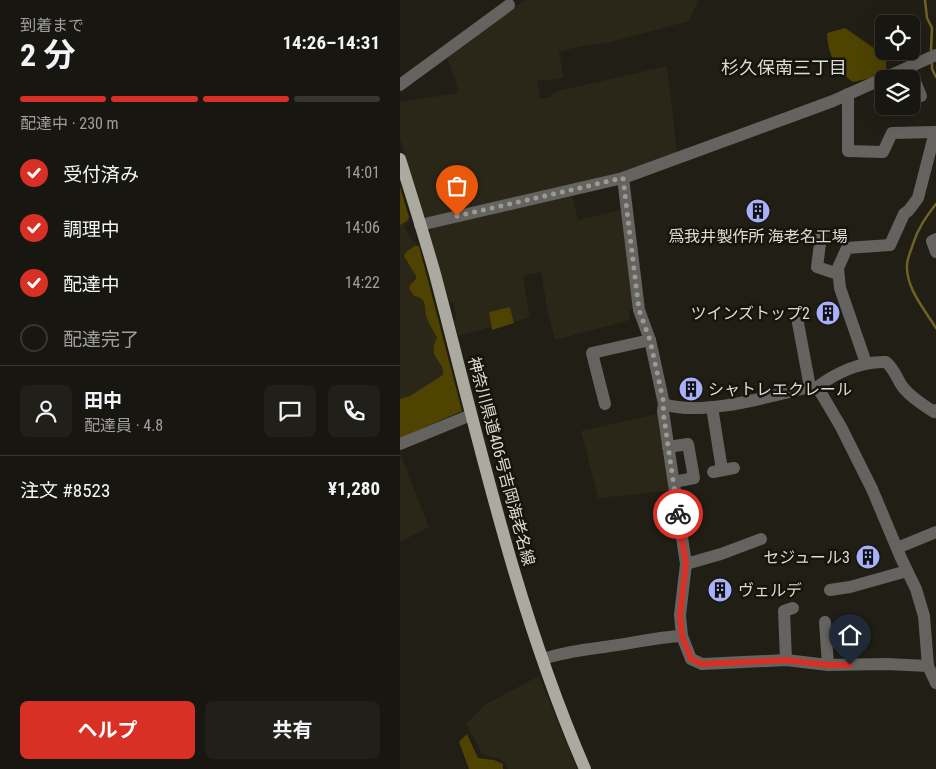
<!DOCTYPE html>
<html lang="ja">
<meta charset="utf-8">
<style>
body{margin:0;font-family:"Roboto Condensed","Noto Sans JP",sans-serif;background:#211f19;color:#f1f3f6;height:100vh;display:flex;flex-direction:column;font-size:19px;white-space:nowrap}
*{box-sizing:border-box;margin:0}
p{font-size:16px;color:#9f9f9f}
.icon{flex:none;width:28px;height:28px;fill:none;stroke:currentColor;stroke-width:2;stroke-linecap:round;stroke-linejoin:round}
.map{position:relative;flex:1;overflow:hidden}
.panel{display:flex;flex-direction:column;background:#181610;width:400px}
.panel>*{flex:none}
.tools{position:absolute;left:475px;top:15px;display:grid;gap:10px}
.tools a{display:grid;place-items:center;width:45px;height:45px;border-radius:8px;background:#181610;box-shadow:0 5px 20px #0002,0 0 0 1px #363530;font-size:25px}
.pin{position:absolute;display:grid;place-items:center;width:42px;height:42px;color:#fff;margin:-51px -21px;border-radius:50% 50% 50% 0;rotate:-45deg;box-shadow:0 0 5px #0007}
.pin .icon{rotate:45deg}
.courier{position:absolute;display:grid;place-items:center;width:50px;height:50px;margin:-25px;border:4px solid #d93025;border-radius:50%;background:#fff;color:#222;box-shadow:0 1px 6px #0007}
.summary em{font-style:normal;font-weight:700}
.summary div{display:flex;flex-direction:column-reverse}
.summary{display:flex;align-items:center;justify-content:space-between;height:85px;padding:0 20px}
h1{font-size:32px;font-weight:700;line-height:38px}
.bar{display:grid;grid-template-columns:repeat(4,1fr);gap:8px 5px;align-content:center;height:60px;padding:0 20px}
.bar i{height:6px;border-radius:4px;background:#363530}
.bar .active{background:#d93025}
.bar p{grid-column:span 4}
.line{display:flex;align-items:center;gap:12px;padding:0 20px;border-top:1px solid #363530}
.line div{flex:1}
.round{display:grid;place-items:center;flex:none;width:52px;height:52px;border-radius:8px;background:#211f19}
ol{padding:0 20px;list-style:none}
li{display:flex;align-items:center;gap:15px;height:55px}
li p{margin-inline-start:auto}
li .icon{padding:5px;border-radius:50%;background:#d93025;color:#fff;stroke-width:4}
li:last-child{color:#9f9f9f}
li i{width:28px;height:28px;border:2px solid #363530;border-radius:50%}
.primary-button{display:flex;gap:10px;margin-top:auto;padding:10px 20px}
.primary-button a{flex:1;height:58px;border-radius:8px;background:#d93025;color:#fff;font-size:20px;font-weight:700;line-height:58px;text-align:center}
.primary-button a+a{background:#211f19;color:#f1f3f6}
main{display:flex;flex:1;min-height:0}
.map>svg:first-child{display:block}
.built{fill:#2a2718}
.green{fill:#4e4300}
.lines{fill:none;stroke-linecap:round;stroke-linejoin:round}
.stream{stroke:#6f6321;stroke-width:2.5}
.minor{stroke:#64635f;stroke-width:12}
.major{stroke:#abaaa0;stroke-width:12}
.done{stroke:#9a9a92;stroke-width:5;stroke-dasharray:0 9}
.route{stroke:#d93025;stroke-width:6}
.labels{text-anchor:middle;stroke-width:5;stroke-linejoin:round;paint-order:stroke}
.poi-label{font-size:16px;fill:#dcdcd6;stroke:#16150c;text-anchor:end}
.street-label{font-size:16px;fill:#dcdcd6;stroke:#16150c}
.neighbourhood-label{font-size:18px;fill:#dcdcd6;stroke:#16150c}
</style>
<main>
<section class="panel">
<div class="summary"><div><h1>2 分</h1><p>到着まで</p></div><em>14:26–14:31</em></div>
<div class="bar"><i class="active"></i><i class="active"></i><i class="active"></i><i></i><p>配達中 · 230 m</p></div>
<ol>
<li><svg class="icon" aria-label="check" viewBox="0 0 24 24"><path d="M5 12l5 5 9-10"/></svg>受付済み<p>14:01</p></li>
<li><svg class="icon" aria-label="check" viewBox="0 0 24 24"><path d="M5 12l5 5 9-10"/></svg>調理中<p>14:06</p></li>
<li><svg class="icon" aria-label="check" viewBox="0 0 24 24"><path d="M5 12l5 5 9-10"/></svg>配達中<p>14:22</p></li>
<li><i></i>配達完了</li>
</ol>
<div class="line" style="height:90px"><a class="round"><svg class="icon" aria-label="person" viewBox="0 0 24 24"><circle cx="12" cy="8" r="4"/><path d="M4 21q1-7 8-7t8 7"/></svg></a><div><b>田中</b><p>配達員 · 4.8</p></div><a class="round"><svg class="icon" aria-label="chat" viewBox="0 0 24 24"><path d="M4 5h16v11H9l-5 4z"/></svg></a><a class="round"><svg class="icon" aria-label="phone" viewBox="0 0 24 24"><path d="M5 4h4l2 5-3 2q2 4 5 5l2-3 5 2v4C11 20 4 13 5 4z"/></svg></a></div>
<div class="line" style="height:65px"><div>注文 #8523</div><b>¥1,280</b></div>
<div class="primary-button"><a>ヘルプ</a><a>共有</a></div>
</section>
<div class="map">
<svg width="536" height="769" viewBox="0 0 536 769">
<rect width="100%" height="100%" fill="#201e15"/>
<g class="built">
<path d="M 125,0 L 298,0 L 289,21 L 207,43 L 182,46 L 159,52 L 164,78 L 137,81 L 140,99 L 151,97 L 154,92 L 267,66 L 277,152 L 221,176 L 29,218 L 24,216 L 0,139 L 0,102 L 58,93 L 57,85 L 47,58 L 71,38 Z"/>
<path d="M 0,187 L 10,221 L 4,226 L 11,239 L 19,246 L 62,411 L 0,438 Z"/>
<path d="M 172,195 L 178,220 L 224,209 L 236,308 L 229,310 L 230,320 L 155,340 L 148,313 L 141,272 L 123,276 L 130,317 L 114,322 L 110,307 L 89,312 L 91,327 L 58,336 L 54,320 L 57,317 L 53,303 L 49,301 L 29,233 L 32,228 Z"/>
<path d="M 257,414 L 270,489 L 268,491 L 198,498 L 181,431 Z"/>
<path d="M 0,453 L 29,527 L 0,542 Z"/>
<path d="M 139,676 L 177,769 L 108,769 L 107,765 L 98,758 L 83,755 L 66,724 L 86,704 Z"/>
</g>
<g class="green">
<path d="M 445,28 L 481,53 L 486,60 L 486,69 L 471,78 L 453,82 C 436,70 427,53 427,33 Z"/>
<path d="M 0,187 L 9,217 L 8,220 L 0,225 Z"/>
<path d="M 15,246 L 19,246 L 62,411 L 0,438 L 0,399 L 10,396 L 43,375 C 45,360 26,358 37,338 C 34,331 28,323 26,315 C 24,306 28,299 14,296 L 9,288 L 11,284 L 16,279 L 16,276 L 4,256 L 6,252 Z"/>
<path d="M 110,307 L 114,323 L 92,330 L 89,312 Z"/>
<path d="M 67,734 L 78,758 L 94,760 L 103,764 L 103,769 L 69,769 L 59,742 Z"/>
</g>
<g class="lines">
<g class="stream">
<path d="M 525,0 L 527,18 L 532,28 L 531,50"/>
<path d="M 532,64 L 532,69 L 536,77"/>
<path d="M 536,204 C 526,217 518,228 513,244 C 511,251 507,258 507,266 C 506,288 525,310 536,328"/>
</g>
<g class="minor">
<path d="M 509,67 L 521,96"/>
<path d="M 0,85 L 109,5"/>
<path d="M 448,94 L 448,151 L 483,152 L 492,133 L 536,132"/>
<path d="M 223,178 L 239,310 L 250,340 L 264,404 L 263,411 L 286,564 L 280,615 L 282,636 L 291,659 L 302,664 L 386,660 L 428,665 L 486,664 L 528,666"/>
<path d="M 20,225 L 223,178 L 433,101 L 536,55"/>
<path d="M 421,236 L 417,267 L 438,274"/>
<path d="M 536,239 L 532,241 L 536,252"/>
<path d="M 398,323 L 410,387"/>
<path d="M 466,363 L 440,288 L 438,268 L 447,248 L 490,245 L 504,214 L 509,210 L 518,198 L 535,132"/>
<path d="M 416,388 C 435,373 461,361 486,362 C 495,370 496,377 502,386 C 509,396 523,405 534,412 L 536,410"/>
<path d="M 205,404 L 192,353 L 250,340"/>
<path d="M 264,404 C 301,417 371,396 410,387 L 416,388 L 421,393 L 441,427 L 472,489 L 501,558 L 516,589 L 524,616 L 528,666 L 536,683"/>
<path d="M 312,407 L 322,470"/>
<path d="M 0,444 L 71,415"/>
<path d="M 268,447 L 288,444 L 294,478 L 274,482"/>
<path d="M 313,472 L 334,468"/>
<path d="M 497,548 L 536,532"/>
<path d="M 286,564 L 321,554 L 361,539"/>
<path d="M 430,590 L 450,587 L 507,571"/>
<path d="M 425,622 L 428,665"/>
<path d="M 143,659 C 165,652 182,650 204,647 C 230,644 255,637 282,636"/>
<path d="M 386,660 L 384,611 L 393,608"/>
</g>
<path class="major" d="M 0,159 C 12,197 24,235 35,274 C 79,440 116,611 185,769"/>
</g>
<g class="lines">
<path class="done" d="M 57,216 L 223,178 L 239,310 L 250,340 L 264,404 L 263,411 L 278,514"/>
<path class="route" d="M 278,514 L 286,564 L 280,615 L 282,636 L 291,659 L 302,664 L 386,660 L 428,665 L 450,665"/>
</g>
<defs>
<symbol id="building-disc" viewBox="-11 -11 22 22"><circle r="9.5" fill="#a8b0fc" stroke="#16150c"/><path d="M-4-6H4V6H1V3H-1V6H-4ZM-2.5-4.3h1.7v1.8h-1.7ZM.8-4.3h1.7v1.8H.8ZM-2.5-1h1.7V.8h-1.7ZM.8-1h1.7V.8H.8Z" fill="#111"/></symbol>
</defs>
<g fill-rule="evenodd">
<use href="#building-disc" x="344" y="197" width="28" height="28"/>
<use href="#building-disc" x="414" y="299" width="28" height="28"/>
<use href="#building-disc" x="277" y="375" width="28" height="28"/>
<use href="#building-disc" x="454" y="543" width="28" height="28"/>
<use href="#building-disc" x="306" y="576" width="28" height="28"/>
</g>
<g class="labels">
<g class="poi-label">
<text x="358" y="242" text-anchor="middle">爲我井製作所 海老名工場</text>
<text x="410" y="319">ツインズトップ2</text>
<text x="308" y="395" text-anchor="start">シャトレエクレール</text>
<text x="450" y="563">セジュール3</text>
<text x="338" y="596" text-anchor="start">ヴェルデ</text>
</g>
<g class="street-label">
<text transform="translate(102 461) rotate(75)" y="6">神奈川県道406号吉岡海老名線</text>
</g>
<g class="neighbourhood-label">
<text x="384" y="74">杉久保南三丁目</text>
</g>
</g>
</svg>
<div class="tools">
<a><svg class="icon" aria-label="locate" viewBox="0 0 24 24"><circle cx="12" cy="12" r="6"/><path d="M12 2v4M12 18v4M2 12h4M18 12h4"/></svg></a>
<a><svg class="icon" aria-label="layers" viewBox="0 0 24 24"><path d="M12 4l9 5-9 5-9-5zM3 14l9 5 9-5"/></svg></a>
</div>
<div class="pin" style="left:57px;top:216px;background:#ea580c"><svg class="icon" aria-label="bag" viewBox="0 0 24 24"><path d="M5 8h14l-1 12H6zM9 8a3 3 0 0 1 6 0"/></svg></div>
<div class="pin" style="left:450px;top:665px;background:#1f2937"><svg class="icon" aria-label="home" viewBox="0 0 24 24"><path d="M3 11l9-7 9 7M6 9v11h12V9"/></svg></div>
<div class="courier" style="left:278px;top:514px"><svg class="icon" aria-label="bike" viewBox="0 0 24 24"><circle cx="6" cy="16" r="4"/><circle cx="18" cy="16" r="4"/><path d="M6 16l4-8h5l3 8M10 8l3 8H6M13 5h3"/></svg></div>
</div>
</main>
